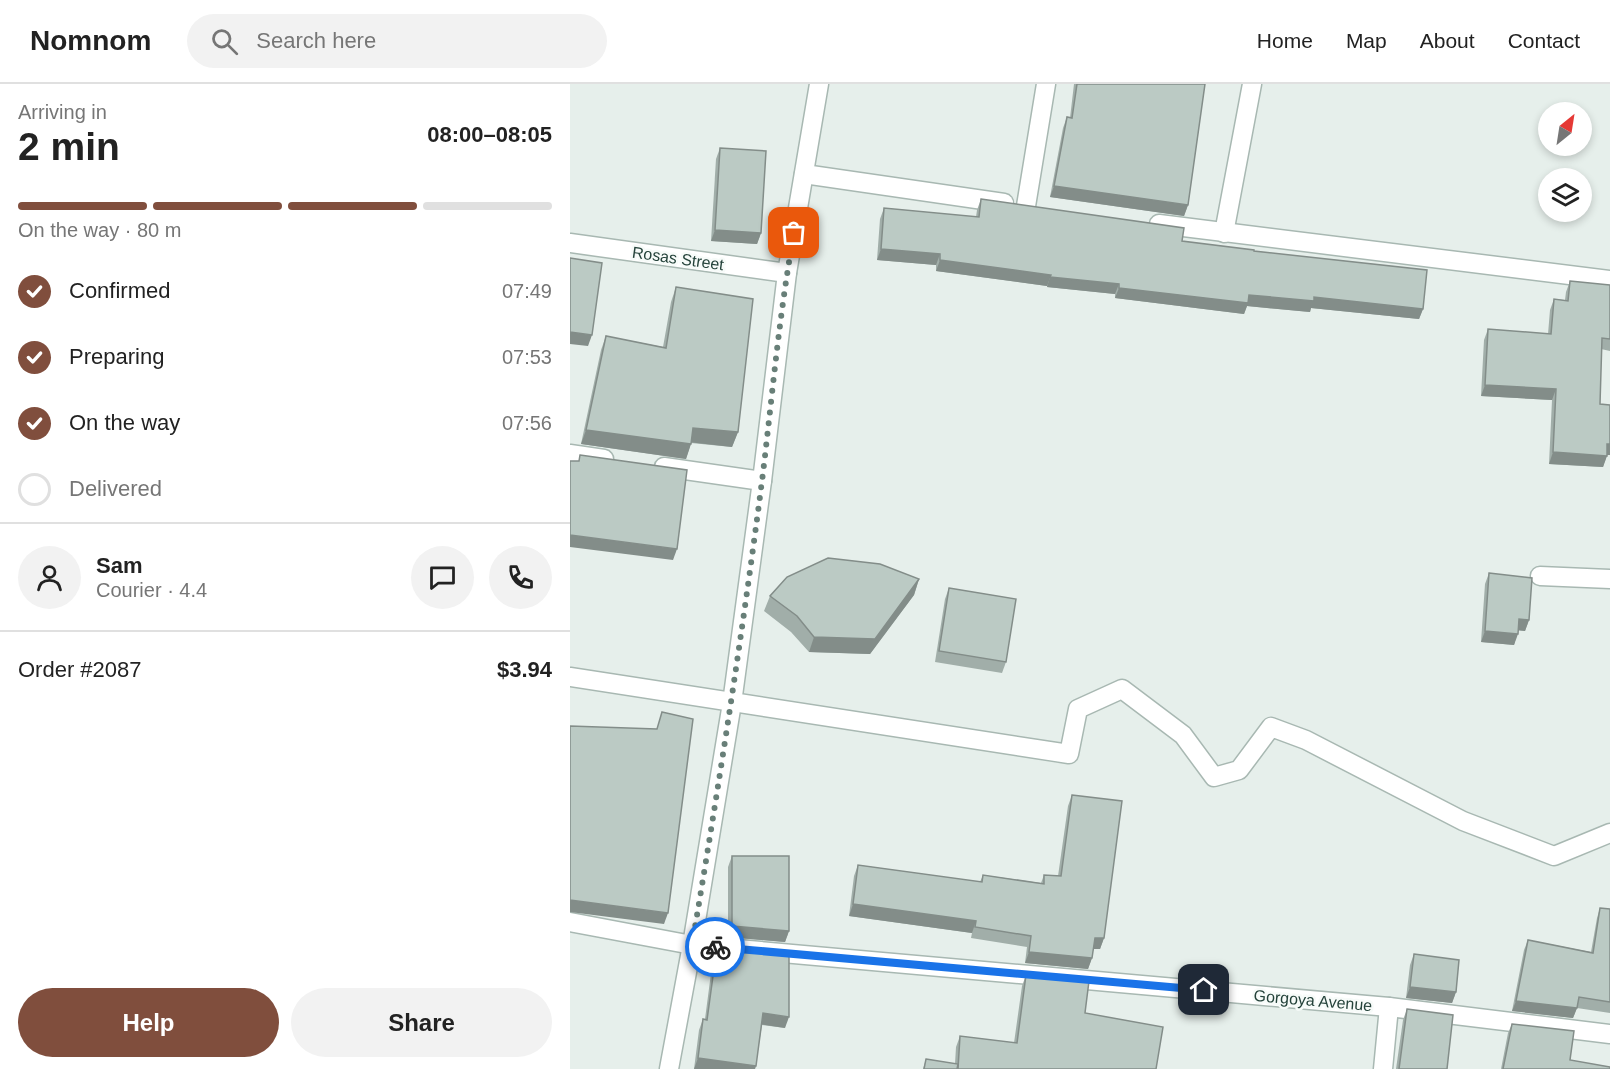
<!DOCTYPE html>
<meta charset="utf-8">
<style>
body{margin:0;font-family:Helvetica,sans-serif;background:#f2f2f2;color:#222;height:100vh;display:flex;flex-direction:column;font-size:22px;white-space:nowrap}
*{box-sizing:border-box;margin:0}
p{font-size:20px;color:#767676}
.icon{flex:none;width:33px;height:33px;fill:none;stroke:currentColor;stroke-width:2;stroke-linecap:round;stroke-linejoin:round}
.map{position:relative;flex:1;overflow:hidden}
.sheet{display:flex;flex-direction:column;background:#fff;width:570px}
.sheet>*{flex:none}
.needle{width:39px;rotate:30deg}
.fabs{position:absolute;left:968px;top:18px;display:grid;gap:12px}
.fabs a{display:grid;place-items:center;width:54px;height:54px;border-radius:50%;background:#fff;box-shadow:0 3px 9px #0003;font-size:30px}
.pin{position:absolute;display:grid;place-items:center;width:51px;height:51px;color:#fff;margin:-26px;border-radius:12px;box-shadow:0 3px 9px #0006}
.courier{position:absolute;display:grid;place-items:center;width:60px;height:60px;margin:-30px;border:4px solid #1a73e8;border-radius:50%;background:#fff;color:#222;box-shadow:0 2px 8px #0007}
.headline em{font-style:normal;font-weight:600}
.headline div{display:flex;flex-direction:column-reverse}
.headline{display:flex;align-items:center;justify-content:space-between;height:102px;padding:0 18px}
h1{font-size:39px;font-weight:600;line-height:45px}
.bar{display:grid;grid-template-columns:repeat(4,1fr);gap:9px 6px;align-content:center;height:72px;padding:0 18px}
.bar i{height:8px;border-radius:4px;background:#e0e0e0}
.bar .current{background:#804e3d}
.bar p{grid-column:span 4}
.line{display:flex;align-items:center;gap:15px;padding:0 18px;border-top:2px solid #e0e0e0}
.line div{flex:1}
.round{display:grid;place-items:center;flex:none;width:63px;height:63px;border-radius:32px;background:#f2f2f2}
ol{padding:0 18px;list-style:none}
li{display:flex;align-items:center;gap:18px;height:66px}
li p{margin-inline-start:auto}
li .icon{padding:6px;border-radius:50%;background:#804e3d;color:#fff;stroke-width:4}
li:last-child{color:#767676}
li i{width:33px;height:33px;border:3px solid #e0e0e0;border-radius:50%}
.primary-button{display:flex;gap:12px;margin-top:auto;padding:12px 18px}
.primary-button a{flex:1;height:69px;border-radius:36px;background:#804e3d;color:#fff;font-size:24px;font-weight:600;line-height:69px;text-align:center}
.primary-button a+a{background:#f2f2f2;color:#222}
header{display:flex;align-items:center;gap:36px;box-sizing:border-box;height:84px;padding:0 30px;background:#fff;border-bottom:2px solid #e0e0e0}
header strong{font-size:28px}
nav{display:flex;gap:33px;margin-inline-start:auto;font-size:21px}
.search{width:420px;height:54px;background:#f2f2f2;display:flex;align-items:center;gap:15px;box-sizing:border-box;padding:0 21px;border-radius:33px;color:#767676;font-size:22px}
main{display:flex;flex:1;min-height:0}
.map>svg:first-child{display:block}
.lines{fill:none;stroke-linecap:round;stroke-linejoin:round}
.street-casing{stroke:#a8b8b2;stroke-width:21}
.street{stroke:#fff;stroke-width:18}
.wall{fill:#a1aea9}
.shaded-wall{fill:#838d89}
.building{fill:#bbcac4;stroke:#838d89;stroke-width:1.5}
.done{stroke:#687f78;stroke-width:6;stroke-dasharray:0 10.8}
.route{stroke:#1a73e8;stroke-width:8}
.labels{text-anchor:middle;stroke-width:5;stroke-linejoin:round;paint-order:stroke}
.street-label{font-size:16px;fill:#24423a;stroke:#f7fbf9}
</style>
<header>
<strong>Nomnom</strong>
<div class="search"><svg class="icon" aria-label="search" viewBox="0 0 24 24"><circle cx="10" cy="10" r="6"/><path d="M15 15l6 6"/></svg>Search here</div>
<nav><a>Home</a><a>Map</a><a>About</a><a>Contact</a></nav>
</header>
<main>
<section class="sheet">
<div class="headline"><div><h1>2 min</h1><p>Arriving in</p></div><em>08:00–08:05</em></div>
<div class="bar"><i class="current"></i><i class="current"></i><i class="current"></i><i></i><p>On the way · 80 m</p></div>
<ol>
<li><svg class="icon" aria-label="check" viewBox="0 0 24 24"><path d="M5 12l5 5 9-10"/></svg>Confirmed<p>07:49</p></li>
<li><svg class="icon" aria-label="check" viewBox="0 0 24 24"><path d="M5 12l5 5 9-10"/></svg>Preparing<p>07:53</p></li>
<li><svg class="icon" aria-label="check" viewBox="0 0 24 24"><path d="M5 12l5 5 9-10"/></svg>On the way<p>07:56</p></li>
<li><i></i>Delivered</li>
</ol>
<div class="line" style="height:108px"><a class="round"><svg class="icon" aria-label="person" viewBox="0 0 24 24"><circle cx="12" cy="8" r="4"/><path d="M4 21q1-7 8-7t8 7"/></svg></a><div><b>Sam</b><p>Courier · 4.4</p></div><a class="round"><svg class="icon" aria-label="chat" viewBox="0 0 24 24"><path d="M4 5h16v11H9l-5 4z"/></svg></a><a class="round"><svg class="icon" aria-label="phone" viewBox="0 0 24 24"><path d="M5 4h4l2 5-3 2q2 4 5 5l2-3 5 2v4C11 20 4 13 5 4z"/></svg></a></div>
<div class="line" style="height:78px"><div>Order #2087</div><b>$3.94</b></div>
<div class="primary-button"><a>Help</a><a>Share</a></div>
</section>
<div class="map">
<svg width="1040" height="985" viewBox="0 0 1040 985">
<rect width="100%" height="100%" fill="#e6efeb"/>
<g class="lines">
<defs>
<g id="street">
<path d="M 234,90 L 434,119"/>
<path d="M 456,122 L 476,0"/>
<path d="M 589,140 L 1040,196"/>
<path d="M 654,149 L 682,0"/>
<path d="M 0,159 L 217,189"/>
<path d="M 0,370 L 34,375"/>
<path d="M 94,383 L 192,397"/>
<path d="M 970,492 L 1040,495"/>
<path d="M 0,593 L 499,670 L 508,625 L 552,605 L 613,651 L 644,693 L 669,686 L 701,643 L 736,656 L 893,737 L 984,772 L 1040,749"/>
<path d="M 0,838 L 122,861 L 819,923 L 1040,950"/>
<path d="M 99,985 L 122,861 L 162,619 L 192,397 L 217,189 L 249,0"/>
<path d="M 813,985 L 819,923"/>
</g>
</defs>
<use href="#street" class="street-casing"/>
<use href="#street" class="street"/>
</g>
<g class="wall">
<path d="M 504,0 L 635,0 L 618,121 L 614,132 L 480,113 L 493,44 L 497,33 L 500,34 Z"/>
<path d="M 150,64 L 191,149 L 187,160 L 141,157 L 146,75 Z"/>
<path d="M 411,115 L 612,157 L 684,167 L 853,225 L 849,235 L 741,224 L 740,228 L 677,222 L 674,230 L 545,214 L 545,210 L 477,203 L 477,202 L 366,187 L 366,181 L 307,176 L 310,135 L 314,124 L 406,133 L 407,126 Z"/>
<path d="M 1000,197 L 1040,201 L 1040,267 L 1031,265 L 1030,320 L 1037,371 L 1033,383 L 979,380 L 982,316 L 911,312 L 914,256 L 918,245 L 978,250 L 980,226 L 984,215 L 995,216 L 996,208 Z"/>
<path d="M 106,203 L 168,348 L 162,363 L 121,359 L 116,375 L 11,360 L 31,266 L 36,252 L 93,263 L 101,218 Z"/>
<path d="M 919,489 L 959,536 L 955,547 L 948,546 L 944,561 L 911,558 L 915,500 Z"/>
<path d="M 349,495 L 344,511 L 300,570 L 239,568 L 221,548 L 194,527 L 200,512 Z"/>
<path d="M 379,504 L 436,578 L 432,589 L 365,578 L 375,515 Z"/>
<path d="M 502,711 L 534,854 L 530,865 L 523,865 L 522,874 L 518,885 L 455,879 L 457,863 L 401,854 L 402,849 L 279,832 L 284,792 L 288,781 L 410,798 L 413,791 L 471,799 L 474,791 L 488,792 L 498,722 Z"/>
<path d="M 162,772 L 219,847 L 215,858 L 158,853 L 158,783 Z"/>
<path d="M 1030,824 L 1040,825 L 1040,929 L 1007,924 L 1003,934 L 942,927 L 954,866 L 958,856 L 1021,868 L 1027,834 Z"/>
<path d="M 147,863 L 215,944 L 192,941 L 185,985 L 124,985 L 129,946 L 133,935 L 135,935 L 143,874 Z"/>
<path d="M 844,870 L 886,908 L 882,919 L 836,914 L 840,881 Z"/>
<path d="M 456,891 L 515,929 L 586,985 L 353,985 L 356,975 L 385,980 L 386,963 L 390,952 L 444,959 L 452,902 Z"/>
<path d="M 837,925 L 877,985 L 826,985 L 833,936 Z"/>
<path d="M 942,940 L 1000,976 L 1040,985 L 931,985 L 938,949 Z"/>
</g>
<g class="shaded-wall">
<path d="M 484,102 L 618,121 L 614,132 L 480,113 Z"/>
<path d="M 145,146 L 191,149 L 187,160 L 141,157 Z"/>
<path d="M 311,165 L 370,170 L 366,181 L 307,176 Z"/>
<path d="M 370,176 L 481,191 L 477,202 L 366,187 Z"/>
<path d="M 480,193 L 549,200 L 545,210 L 477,203 Z"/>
<path d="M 549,204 L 679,211 L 744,213 L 853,225 L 849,235 L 741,224 L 740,228 L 677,222 L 674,230 L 545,214 Z"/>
<path d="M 0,248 L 22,251 L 18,262 L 0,260 Z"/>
<path d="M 915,301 L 986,305 L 982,316 L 911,312 Z"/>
<path d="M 123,344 L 168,348 L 162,363 L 118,358 Z"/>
<path d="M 16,346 L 121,360 L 116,375 L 11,360 Z"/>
<path d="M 1037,360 L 1040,360 L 1040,371 L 1033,371 Z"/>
<path d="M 983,368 L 1037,372 L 1033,383 L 979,380 Z"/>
<path d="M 0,451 L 107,465 L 103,476 L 0,463 Z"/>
<path d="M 349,495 L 344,511 L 300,570 L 239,568 L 244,553 Z"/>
<path d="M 949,535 L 959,536 L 955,547 L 945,546 Z"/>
<path d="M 915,547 L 948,550 L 944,561 L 911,558 Z"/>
<path d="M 0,816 L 98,829 L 94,840 L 0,828 Z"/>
<path d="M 283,820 L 406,837 L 402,849 L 279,832 Z"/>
<path d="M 162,842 L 219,847 L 215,858 L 158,853 Z"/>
<path d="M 525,854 L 534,854 L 530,865 L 520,865 Z"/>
<path d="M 459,868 L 522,874 L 518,885 L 455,879 Z"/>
<path d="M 840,903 L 886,908 L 882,919 L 836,914 Z"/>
<path d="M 946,917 L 1007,924 L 1003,934 L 942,927 Z"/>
<path d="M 193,929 L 219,933 L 215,944 L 189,940 Z"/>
<path d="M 128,974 L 186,982 L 185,985 L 124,985 Z"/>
</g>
<g class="building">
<path d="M 507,0 L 635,0 L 618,121 L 484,102 L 497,33 L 502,34 Z"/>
<path d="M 150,64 L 196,67 L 191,149 L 145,146 Z"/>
<path d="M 411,115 L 614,144 L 612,157 L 684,166 L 684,167 L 857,186 L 853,225 L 744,213 L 744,217 L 679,211 L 678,219 L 549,204 L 549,200 L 480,193 L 481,191 L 370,176 L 370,170 L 311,165 L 314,124 L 409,133 Z"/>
<path d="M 0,174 L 32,179 L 22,251 L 0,248 Z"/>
<path d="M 1000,197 L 1040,201 L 1040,255 L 1032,254 L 1030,320 L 1040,321 L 1040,360 L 1037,360 L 1037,372 L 983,368 L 986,305 L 915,301 L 918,245 L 981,250 L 984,215 L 998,217 Z"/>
<path d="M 106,203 L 183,215 L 168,348 L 123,344 L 121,360 L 16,346 L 36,252 L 96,264 Z"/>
<path d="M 10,371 L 117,386 L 107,465 L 0,451 L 0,377 L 9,377 Z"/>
<path d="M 258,474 L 310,480 L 349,495 L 305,555 L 244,553 L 227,532 L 200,512 L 217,493 Z"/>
<path d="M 919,489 L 962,494 L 959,536 L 949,535 L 948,550 L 915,547 Z"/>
<path d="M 379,504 L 446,515 L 436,578 L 369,567 Z"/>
<path d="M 92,628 L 123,635 L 98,829 L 0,816 L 0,642 L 87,645 Z"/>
<path d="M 502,711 L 552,717 L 534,854 L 525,854 L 522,874 L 459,868 L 461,852 L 405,843 L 406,837 L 283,820 L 288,781 L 412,798 L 413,791 L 474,800 L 474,791 L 491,792 Z"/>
<path d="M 162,772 L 219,772 L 219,847 L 162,842 Z"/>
<path d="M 1030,824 L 1040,825 L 1040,918 L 1009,913 L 1007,924 L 946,917 L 958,856 L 1023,869 Z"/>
<path d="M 147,863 L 219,869 L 219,933 L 193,929 L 186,982 L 128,974 L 133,935 L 137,936 Z"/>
<path d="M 844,870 L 889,876 L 886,908 L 840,903 Z"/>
<path d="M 456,891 L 519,897 L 515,929 L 593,943 L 586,985 L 388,985 L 390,952 L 447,959 Z"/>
<path d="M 837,925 L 883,931 L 877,985 L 829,985 Z"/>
<path d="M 942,940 L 1004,947 L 1000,976 L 1040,983 L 1040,985 L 933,985 Z"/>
<path d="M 356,975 L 388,980 L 387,985 L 354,985 Z"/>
</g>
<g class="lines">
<path class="done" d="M 145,863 L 122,861 C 148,707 172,552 192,397 C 202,315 209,231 224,149"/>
<path class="route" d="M 145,863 L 634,906"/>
</g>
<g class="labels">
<g class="street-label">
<text transform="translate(108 174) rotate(8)" y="6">Rosas Street</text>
<text transform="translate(743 916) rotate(5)" y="6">Gorgoya Avenue</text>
</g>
</g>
</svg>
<div class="fabs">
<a><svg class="needle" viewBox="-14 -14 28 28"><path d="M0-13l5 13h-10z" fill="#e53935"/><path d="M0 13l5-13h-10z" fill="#767676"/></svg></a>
<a><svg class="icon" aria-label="layers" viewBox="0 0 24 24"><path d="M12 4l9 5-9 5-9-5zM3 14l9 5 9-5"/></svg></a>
</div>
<div class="pin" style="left:224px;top:149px;background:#ea580c"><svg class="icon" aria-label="bag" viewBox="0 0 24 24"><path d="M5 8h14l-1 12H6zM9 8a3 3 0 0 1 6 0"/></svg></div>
<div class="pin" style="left:634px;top:906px;background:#1f2937"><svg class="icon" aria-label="home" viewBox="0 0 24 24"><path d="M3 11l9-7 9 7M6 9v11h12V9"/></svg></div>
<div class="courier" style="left:145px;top:863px"><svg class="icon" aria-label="bike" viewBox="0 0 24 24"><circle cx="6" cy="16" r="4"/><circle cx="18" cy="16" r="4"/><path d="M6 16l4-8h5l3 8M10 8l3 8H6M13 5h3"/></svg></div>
</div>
</main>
